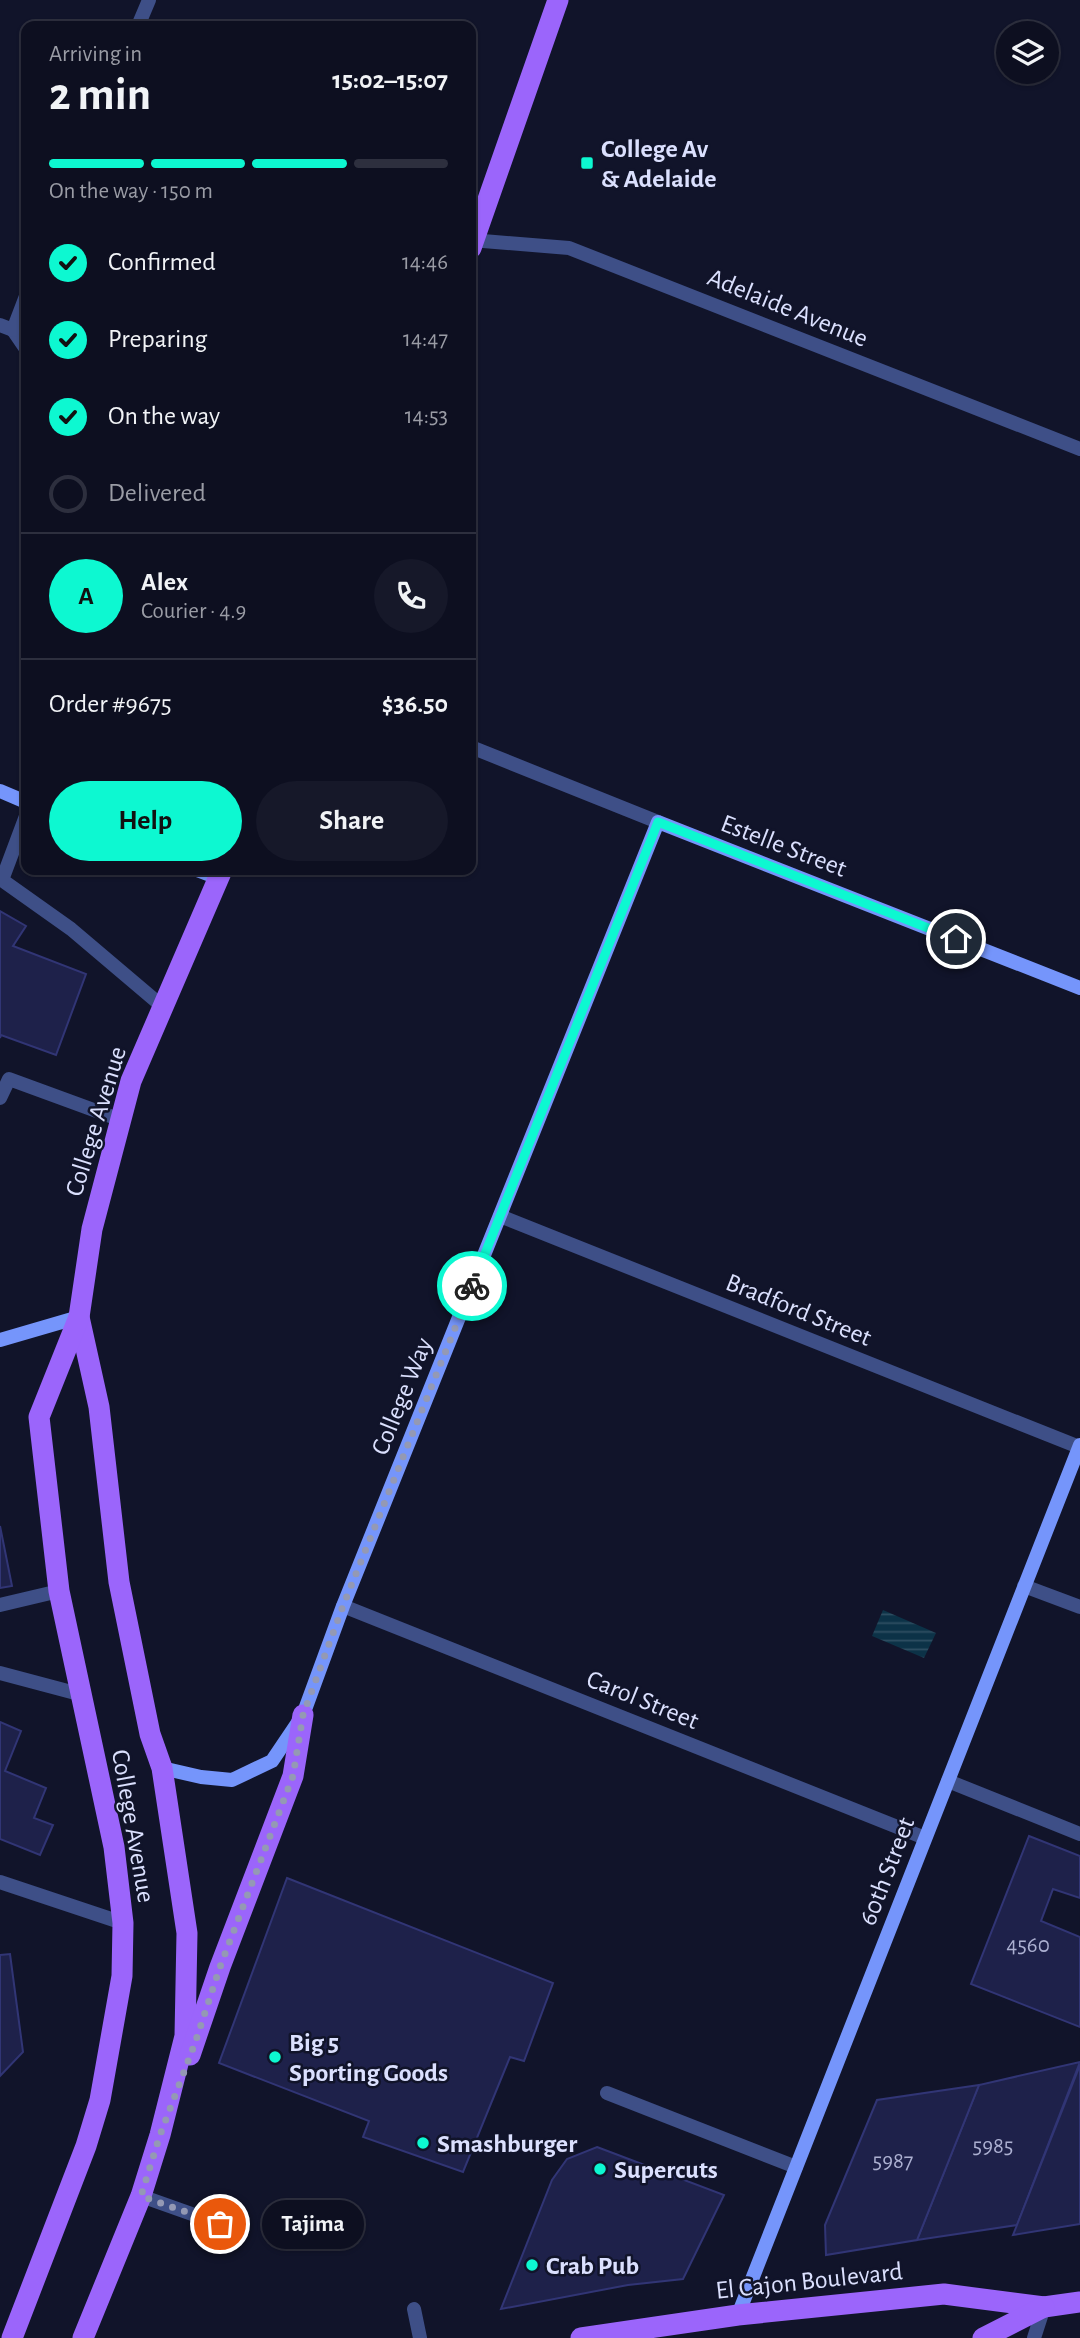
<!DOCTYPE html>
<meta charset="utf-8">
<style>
body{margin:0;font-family:"Alegreya Sans",sans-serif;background:#161829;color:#f1f3f6;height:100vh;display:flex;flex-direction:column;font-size:26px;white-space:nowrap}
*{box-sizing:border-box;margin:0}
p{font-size:23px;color:#9a9ca5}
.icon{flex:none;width:38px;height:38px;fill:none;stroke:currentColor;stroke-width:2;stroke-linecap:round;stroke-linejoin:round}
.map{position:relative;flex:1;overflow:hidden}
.panel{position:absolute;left:21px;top:21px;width:455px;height:854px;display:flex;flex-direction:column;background:#0d0f20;border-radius:14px;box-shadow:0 2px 5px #0004,0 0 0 2px #2d2f3e}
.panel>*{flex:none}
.fabs{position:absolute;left:996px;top:21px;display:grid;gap:14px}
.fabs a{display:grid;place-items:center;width:63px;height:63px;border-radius:50%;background:#0d0f20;box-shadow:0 2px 5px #0004,0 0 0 2px #2d2f3e;font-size:35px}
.pin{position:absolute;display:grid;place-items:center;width:60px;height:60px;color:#fff;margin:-30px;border:4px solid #fff;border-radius:50%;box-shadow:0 2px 7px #0007}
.courier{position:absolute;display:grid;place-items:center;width:70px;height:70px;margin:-35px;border:5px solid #0df8d1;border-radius:50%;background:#fff;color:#222;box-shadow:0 2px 9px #0007}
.bubble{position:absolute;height:49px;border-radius:24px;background:#0d0f20;box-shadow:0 2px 5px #0004,0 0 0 2px #2d2f3e;font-size:23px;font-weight:700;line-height:49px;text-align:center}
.head em{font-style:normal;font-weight:700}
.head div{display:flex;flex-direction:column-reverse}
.head{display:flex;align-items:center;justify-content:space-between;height:119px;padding:0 28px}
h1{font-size:46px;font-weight:700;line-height:52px}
.bar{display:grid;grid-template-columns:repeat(4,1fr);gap:10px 7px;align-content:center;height:84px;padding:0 28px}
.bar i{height:9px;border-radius:5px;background:#2d2f3e}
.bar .current{background:#0df8d1}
.bar p{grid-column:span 4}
.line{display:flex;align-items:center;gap:18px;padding:0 28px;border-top:2px solid #2d2f3e}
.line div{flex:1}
.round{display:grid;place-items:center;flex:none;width:74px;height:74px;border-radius:37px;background:#161829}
ol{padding:0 28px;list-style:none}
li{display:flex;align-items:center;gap:21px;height:77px}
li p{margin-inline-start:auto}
li .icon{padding:7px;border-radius:50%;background:#0df8d1;color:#111;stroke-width:4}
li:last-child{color:#9a9ca5}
li i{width:38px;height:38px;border:4px solid #2d2f3e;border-radius:50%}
.primary-button{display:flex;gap:14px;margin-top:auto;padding:14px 28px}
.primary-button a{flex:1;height:80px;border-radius:42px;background:#0df8d1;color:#111;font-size:28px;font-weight:700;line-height:80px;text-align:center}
.primary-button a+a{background:#161829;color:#f1f3f6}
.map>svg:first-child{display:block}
.water{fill:url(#water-rules)}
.building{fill:#1e214a;stroke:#313575;stroke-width:2}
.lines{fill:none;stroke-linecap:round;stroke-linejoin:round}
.lane{stroke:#3e4f87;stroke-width:14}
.street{stroke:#3e4f87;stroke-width:14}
.secondary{stroke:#7595fb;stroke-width:14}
.primary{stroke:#9b65fb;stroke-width:21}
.done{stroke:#9499b4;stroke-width:7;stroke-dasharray:0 12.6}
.route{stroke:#0df8d1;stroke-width:9}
.poi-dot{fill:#0df8d1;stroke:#11142a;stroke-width:2.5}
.labels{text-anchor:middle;stroke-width:5;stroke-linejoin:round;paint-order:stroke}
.number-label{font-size:23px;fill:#acb0d1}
.poi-label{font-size:26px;font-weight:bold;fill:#dbe0fe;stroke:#11142a;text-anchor:start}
.street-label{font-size:26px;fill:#dbe0fe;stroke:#11142a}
</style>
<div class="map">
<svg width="1080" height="2338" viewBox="0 0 1080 2338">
<defs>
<pattern id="water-rules" width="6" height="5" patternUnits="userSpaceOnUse" patternTransform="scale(1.75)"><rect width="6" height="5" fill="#0c3247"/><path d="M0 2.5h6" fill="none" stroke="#2f4f63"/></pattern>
</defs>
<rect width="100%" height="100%" fill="#11142a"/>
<path class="water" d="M 883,1610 L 936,1633 L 924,1658 L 872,1636 Z"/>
<g class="building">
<path d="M 0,911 L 26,926 L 13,946 L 86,974 L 56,1055 L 1,1035 L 0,1038 Z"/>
<path d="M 0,1526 L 12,1586 L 0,1588 Z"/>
<path d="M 0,1722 L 21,1731 L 5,1771 L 46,1788 L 34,1818 L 53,1825 L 40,1855 L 0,1839 Z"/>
<path d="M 1029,1836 L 1080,1856 L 1080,1898 L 1053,1889 L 1041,1921 L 1080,1937 L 1080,2027 L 971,1984 Z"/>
<path d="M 287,1878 L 553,1983 L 524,2061 L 510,2057 L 463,2172 L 363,2137 L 369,2121 L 219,2063 Z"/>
<path d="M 10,1954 L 23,2052 L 0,2076 L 0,1955 Z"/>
<path d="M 1080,2062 L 1017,2225 L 917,2240 L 979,2085 Z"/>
<path d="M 1080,2065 L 1080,2224 L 1013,2235 L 1017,2225 Z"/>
<path d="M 979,2085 L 917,2240 L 826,2255 L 825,2225 L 877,2100 Z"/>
<path d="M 597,2147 L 724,2195 L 683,2279 L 628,2285 L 501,2309 L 552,2180 L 567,2159 Z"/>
</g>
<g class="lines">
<g class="lane">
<path d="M 13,330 L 26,349"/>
<path d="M 26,816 L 2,880 L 71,929 L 163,1007"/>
<path d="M 0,1098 L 9,1079 L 121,1120"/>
<path d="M 1024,1586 L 1080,1607"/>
<path d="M 0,1605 L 59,1591"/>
<path d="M 0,1673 L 79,1694"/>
<path d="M 948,1781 L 1080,1834"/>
<path d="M 0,1882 L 123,1923"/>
<path d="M 607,2093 L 796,2167"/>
<path d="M 141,2196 L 220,2224"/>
<path d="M 414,2309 L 420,2338"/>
</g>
<g class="street">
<path d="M 138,26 L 149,0"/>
<path d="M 471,240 L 569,248 L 1080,449"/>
<path d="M 0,325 L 13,330 L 26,296"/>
<path d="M 471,747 L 658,822"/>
<path d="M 500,1216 L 1079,1447"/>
<path d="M 343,1606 L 925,1838"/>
<path d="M 1034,2338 L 1044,2307"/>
</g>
<g class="secondary">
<path d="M 0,791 L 26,802"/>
<path d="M 197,870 L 218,878"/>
<path d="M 0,1340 L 79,1317"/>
<path d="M 162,1768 L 201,1777 L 232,1780 L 272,1761 L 303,1715 L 343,1606 L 658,822 L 1080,988"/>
<path d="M 738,2315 L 1080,1445"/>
</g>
<g class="primary">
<path d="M 471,248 L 558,0"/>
<path d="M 79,1317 L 99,1407 L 119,1582 L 150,1734 L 162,1768 L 187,1933 L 185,2036 L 160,2135 L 141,2196 L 83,2338"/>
<path d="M 190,2055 L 220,1967 L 293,1776 L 303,1715"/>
<path d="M 12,2338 L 86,2146 L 100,2100 L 122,1976 L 123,1923 L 114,1847 L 59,1591 L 39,1417 L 79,1317 L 92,1229 L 131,1081 L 222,870"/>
<path d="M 581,2338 L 738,2315 L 944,2294 L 1044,2307 L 1080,2302"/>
<path d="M 983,2338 L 1044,2307"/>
</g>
</g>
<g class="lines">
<path class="done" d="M 220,2224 L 141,2196 L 160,2135 L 195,2043 L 220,1967 L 293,1776 L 303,1715 L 343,1606 L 472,1286"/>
<path class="route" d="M 472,1286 L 658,822 L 956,939"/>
</g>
<g class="poi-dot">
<rect x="580" y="156" width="14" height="14" rx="3.5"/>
<circle cx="275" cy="2057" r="7"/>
<circle cx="423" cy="2143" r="7"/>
<circle cx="600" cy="2169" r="7"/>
<circle cx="532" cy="2265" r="7"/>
</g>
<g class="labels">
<g class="number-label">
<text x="1028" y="1952">4560</text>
<text x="993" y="2153">5985</text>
<text x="893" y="2168">5987</text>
</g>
<g class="poi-label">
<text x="601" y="157">College Av<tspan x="601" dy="30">&amp; Adelaide</tspan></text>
<text x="289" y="2051">Big 5<tspan x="289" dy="30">Sporting Goods</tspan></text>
<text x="437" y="2152">Smashburger</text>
<text x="614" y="2178">Supercuts</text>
<text x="546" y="2274">Crab Pub</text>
</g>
<g class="street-label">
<text transform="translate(788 307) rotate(22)" y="9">Adelaide Avenue</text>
<text transform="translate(784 845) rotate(21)" y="9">Estelle Street</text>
<text transform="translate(95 1121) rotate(-73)" y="9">College Avenue</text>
<text transform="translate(799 1309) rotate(22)" y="9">Bradford Street</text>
<text transform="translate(401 1396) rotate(-68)" y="9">College Way</text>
<text transform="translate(643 1699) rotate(22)" y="9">Carol Street</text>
<text transform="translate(134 1826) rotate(80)" y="9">College Avenue</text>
<text transform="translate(886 1871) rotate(-69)" y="9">60th Street</text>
<text transform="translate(809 2280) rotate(-6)" y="9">El Cajon Boulevard</text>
</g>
</g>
</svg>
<div class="fabs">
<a><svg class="icon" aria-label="layers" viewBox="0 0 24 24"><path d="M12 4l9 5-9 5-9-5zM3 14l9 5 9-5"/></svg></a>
</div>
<div class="pin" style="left:220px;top:2224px;background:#ea580c"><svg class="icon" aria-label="bag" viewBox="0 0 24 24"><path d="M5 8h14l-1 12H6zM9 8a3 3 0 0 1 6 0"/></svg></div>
<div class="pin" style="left:956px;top:939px;background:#1f2937"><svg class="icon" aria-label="home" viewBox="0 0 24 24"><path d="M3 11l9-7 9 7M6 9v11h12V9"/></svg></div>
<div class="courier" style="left:472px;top:1286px"><svg class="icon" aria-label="bike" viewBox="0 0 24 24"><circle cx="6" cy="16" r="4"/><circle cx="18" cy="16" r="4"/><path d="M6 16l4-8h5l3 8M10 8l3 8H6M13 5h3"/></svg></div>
<div class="bubble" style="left:262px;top:2200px;width:102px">Tajima</div>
<section class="panel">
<div class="head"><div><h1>2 min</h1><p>Arriving in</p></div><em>15:02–15:07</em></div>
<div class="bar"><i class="current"></i><i class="current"></i><i class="current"></i><i></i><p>On the way · 150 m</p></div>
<ol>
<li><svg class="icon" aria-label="check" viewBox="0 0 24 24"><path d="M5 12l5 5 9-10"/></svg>Confirmed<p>14:46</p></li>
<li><svg class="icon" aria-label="check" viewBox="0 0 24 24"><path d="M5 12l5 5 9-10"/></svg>Preparing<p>14:47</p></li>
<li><svg class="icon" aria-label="check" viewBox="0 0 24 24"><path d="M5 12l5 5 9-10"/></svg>On the way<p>14:53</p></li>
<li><i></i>Delivered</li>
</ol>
<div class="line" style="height:126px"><b class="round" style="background:#0df8d1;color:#111">A</b><div><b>Alex</b><p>Courier · 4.9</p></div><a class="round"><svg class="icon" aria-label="phone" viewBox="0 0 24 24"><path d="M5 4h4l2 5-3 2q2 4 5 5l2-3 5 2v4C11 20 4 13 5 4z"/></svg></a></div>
<div class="line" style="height:91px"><div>Order #9675</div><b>$36.50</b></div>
<div class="primary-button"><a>Help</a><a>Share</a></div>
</section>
</div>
